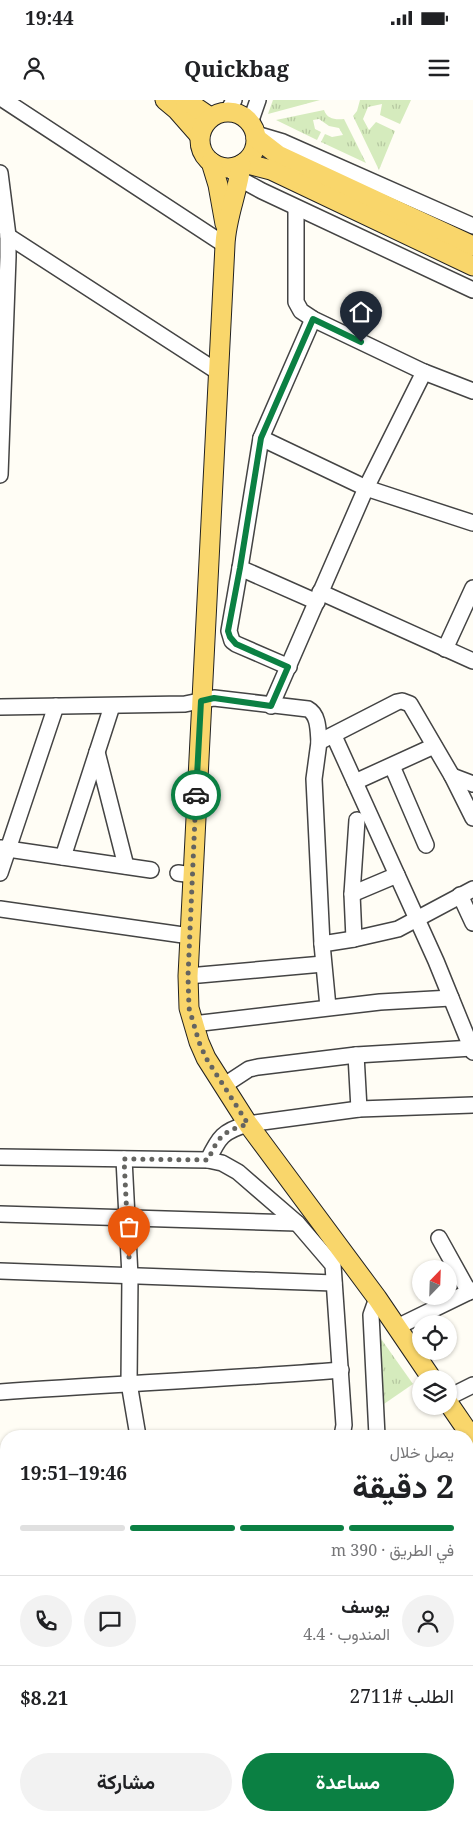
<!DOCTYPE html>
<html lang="ar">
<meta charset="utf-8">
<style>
body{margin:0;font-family:"Noto Serif",Vazirmatn,serif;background:#f2f2f2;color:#202124;direction:rtl;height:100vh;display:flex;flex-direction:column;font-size:19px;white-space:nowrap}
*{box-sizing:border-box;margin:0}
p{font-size:16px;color:#757577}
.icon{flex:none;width:28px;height:28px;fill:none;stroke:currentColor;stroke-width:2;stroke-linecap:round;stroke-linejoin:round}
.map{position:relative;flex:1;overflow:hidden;direction:ltr}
.details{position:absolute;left:0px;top:1330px;width:474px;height:391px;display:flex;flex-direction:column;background:#fff;border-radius:20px 20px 0 0;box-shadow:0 1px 4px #0004;direction:rtl}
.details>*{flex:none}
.needle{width:32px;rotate:23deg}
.controls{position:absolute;left:412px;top:1160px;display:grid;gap:10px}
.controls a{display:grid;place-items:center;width:45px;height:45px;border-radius:50%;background:#fff;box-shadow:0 1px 4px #0004;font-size:25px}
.pin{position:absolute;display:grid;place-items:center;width:42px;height:42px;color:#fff;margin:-51px -21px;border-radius:50% 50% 50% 0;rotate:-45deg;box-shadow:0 0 5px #0007}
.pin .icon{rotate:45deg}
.courier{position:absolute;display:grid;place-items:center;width:50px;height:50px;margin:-25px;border:4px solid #0b8043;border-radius:50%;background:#fff;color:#222;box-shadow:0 1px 6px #0007}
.overview em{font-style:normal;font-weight:700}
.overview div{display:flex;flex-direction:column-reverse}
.overview{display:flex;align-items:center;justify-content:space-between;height:85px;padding:0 20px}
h1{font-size:32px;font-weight:700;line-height:38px}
.bar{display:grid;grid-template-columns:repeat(4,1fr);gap:8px 5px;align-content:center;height:60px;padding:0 20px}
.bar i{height:6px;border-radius:4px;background:#e0e0e0}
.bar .current{background:#0b8043}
.bar p{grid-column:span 4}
.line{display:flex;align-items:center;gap:12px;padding:0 20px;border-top:1px solid #e0e0e0}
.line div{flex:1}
.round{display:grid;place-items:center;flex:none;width:52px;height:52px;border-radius:26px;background:#f2f2f2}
.button{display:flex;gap:10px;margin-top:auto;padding:10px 20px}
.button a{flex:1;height:58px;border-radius:30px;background:#0b8043;color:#fff;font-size:20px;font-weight:700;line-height:58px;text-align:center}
.button a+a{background:#f2f2f2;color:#202124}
.status{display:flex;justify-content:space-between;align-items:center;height:35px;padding:0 25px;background:#fff;direction:ltr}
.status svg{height:14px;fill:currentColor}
header{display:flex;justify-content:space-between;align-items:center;height:65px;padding:0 20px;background:#fff;font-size:22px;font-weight:700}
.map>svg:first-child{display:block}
.grass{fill:url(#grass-tufts)}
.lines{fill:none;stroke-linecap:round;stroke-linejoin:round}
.minor-casing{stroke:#444;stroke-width:18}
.major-casing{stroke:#222;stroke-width:21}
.minor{stroke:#fff;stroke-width:15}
.major{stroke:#f9d66b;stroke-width:19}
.done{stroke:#646461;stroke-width:5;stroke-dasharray:0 9}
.route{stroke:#0b8043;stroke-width:6}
</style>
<div class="status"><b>19:44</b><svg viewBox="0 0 49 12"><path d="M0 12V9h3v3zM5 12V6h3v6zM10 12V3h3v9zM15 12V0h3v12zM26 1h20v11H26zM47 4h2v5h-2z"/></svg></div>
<header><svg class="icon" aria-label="menu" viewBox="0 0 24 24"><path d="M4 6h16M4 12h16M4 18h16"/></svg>Quickbag<svg class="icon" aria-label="person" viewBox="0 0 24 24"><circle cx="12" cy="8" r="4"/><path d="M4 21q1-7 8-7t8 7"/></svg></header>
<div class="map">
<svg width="473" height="1721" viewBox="0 0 473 1721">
<defs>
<pattern id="grass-tufts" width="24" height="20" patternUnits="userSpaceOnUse" patternTransform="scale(1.25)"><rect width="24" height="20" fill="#d5ebbd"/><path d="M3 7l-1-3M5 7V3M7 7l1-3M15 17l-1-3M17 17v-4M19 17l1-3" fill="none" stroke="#b6c8a1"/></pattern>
</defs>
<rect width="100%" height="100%" fill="#fffdf5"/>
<g class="grass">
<path d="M 273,0 L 320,0 L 268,14 Z"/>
<path d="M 360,0 L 411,0 L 400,24 L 380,15 L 382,4 L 368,7 L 363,19 L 369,30 L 376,22 L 395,31 L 379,70 L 353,16 L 357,11 Z"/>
<path d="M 324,10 C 327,19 335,20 344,19 L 366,63 L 321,42 L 325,34 L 332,37 L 343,35 L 339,28 L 329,26 L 319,19 L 313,20 L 315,29 L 321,32 L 317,40 L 276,20 Z"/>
<path d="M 379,1236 L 413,1284 L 381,1306 Z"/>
</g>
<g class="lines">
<defs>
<g id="minor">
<path d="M 4,0 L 225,145"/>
<path d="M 228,11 L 234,0"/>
<path d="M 250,23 L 258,0"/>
<path d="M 256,34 L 283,42 L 473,126"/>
<path d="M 229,68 L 240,79 L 262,91 L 473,190"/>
<path d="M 0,73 L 8,136 L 8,157 L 0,375"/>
<path d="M 296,108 L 296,202 L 301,211 L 313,219 L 424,272 L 473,291"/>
<path d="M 8,136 L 218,272"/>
<path d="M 261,338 L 366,388 L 473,423"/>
<path d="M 240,468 L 317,502"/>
<path d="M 320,492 L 473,561"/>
<path d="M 445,549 L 473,488"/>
<path d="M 289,567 L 236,544 L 232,541 L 229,531 L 240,468 L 261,338 L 313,219"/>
<path d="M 271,606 L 366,388 L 424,272"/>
<path d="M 0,607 L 185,604 L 214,598 L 308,609 C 319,615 318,631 319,642"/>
<path d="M 334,636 L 436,861 L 473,952"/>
<path d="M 97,652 L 126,766"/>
<path d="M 392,666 L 426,745"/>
<path d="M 452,676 L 473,684"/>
<path d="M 355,682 L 434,646"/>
<path d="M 1,748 L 151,770"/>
<path d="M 63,757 L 112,606"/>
<path d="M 0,773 L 56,606"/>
<path d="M 178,773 L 193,775"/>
<path d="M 352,794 L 397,775"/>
<path d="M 460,795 L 473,823"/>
<path d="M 0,809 L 190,836"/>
<path d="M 354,839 L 352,794 L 357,720"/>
<path d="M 322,844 L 314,679 L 319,642 L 397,602 L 402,601 L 410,604 L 452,676 L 473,718"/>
<path d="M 188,876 L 323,864"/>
<path d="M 328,907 L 322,844 L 354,839 L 398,829 L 473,789"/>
<path d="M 193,924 L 380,902 L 451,898"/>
<path d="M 356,955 L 359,1009"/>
<path d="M 223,986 L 249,969 L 258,967 L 356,955 L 473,948"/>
<path d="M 0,1057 L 208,1060 L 222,1063 L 238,1072 L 297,1123 L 333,1165 L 344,1325 L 342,1336"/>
<path d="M 124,1059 L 130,1176 L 129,1283 L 138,1336"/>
<path d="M 208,1060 C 219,1037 223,1031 248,1024 L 359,1009 L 473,1005"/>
<path d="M 0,1114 L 297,1123"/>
<path d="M 439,1138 L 469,1192"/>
<path d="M 0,1171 L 334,1183"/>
<path d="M 397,1227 L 473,1190"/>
<path d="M 0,1292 C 114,1284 227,1279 341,1270"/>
<path d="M 449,1297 L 473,1285"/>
<path d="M 377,1336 L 371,1215 L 377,1198"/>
<path d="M 0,1365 L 6,1364"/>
<path d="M 468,1382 L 473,1379"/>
<path d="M 0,1421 L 6,1420"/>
<path d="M 468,1455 L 473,1463"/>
<path d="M 468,1507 L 473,1505"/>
<path d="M 468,1565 L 473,1563"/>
<path d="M 0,1588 L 6,1588"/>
<path d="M 468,1626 L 473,1624"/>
<path d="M 468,1704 L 473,1703"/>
<path d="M 0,1715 L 4,1721"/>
<path d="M 56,1715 L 57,1721"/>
<path d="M 108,1715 L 108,1721"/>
<path d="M 172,1715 L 173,1721"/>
<path d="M 454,1715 L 456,1721"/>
<path d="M 392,1721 L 420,1715"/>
</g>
<g id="major">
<path d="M 165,0 L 177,10 L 199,35"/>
<path d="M 185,0 L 210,17"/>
<circle cx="228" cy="40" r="28"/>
<path d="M 256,38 L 278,55 L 473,146"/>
<path d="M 211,62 L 218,85 L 225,124"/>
<path d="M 244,63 L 271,70 L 473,166"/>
<path d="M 241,65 C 238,92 226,117 225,145 L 188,876 L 189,908 L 199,942 L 206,958 L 248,1024 L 377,1198 L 432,1279"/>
<path d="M 449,1304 L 473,1339"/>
</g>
</defs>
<use href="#minor" class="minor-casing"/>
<use href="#major" class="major-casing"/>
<use href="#minor" class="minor"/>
<use href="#major" class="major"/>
</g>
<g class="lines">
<path class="done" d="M 129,1157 L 124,1059 L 208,1060 C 218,1037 223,1031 248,1024 L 206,958 L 199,942 L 189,908 L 188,876 L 196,695"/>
<path class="route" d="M 196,695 L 201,601 L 214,598 L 271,606 L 288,567 L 236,544 L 230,537 L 228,531 L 240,468 L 261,338 L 313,219 L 361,242"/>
</g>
</svg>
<div class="controls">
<a><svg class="needle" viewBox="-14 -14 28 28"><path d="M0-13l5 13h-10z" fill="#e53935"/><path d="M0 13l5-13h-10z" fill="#757577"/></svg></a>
<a><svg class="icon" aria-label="locate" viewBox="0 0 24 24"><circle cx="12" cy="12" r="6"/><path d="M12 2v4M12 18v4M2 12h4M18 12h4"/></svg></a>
<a><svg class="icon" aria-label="layers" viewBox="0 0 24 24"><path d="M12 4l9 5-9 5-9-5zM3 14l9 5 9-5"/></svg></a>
</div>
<div class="pin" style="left:129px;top:1157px;background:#ea580c"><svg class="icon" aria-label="bag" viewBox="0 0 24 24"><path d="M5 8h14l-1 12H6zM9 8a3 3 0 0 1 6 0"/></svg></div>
<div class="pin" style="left:361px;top:242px;background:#1f2937"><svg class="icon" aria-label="home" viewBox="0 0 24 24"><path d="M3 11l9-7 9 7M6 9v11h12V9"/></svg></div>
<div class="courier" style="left:196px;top:695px"><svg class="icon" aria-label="car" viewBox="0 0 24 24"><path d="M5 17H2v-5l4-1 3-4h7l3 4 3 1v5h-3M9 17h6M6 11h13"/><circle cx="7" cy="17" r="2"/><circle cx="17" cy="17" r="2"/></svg></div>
<section class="details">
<div class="overview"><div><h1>2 دقيقة</h1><p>يصل خلال</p></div><em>19:46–19:51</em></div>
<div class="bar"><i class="current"></i><i class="current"></i><i class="current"></i><i></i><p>في الطريق · 390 m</p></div>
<div class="line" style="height:90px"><a class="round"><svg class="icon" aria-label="person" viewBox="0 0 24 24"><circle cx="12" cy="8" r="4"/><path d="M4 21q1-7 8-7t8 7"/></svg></a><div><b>يوسف</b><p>المندوب · 4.4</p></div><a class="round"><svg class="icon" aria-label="chat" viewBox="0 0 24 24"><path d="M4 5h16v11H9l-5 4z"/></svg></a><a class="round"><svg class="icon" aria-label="phone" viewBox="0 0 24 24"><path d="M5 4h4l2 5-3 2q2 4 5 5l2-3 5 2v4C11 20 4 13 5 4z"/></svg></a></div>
<div class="line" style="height:65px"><div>الطلب #2711</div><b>$8.21</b></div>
<div class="button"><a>مساعدة</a><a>مشاركة</a></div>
</section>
</div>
